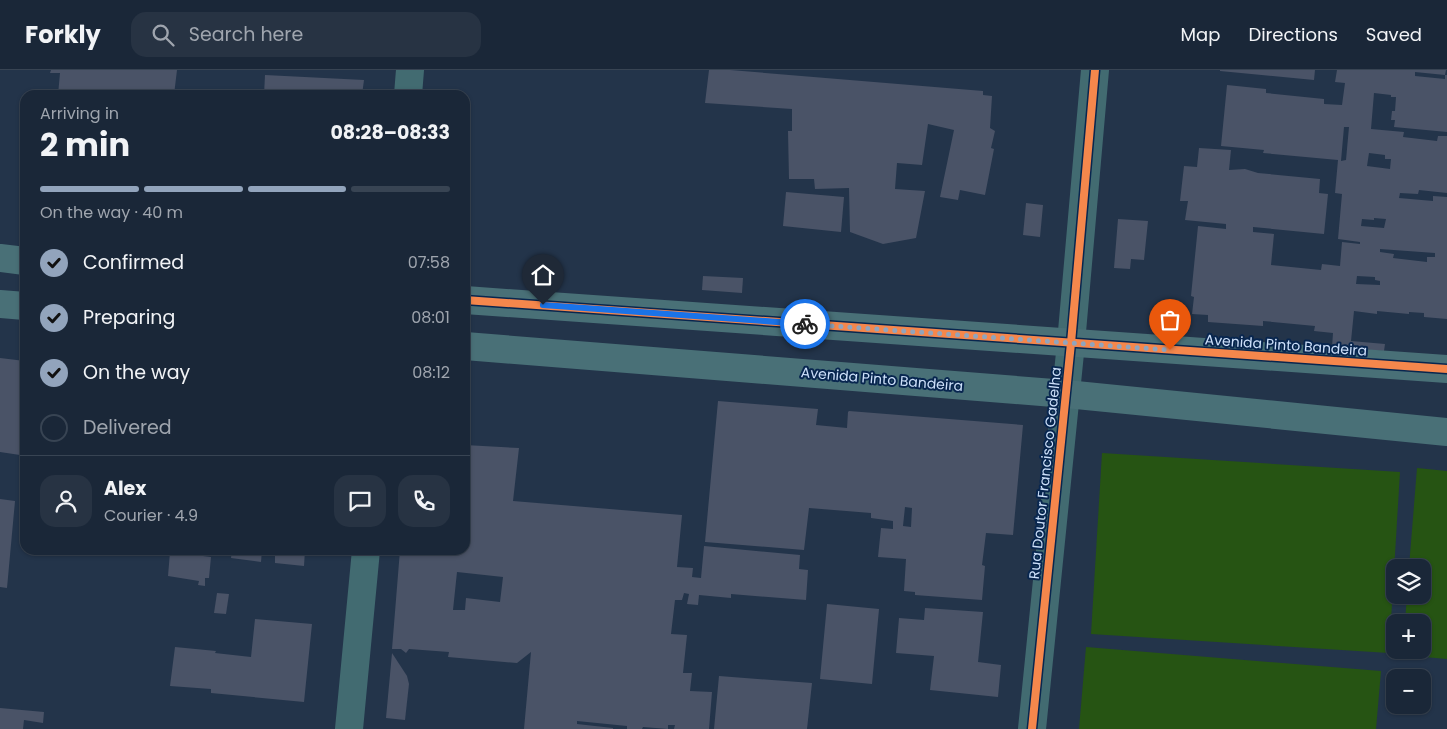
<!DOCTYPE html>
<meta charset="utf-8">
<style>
body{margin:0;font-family:Poppins,sans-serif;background:#273343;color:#f1f3f6;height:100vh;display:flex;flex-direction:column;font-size:19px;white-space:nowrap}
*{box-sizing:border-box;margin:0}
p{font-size:16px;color:#9fa5ae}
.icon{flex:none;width:28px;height:28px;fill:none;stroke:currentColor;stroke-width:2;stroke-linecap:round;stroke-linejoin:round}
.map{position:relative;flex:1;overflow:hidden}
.drawer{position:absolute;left:20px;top:20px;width:450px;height:465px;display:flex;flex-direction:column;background:#1a2738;border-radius:15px;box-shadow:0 1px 4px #0004,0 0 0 1px #384453}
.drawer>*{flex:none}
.controls{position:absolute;left:1386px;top:489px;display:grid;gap:10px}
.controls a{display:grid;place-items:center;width:45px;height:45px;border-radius:10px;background:#1a2738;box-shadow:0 1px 4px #0004,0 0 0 1px #384453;font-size:25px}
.pin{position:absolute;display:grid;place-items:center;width:42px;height:42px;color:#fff;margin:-51px -21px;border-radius:50% 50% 50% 0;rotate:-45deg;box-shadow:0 0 5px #0007}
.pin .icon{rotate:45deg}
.courier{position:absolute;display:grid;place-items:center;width:50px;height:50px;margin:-25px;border:4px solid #1a73e8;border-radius:50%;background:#fff;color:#222;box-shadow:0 1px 6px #0007}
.headline em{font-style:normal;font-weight:700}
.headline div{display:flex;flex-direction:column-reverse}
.headline{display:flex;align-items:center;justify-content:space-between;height:85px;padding:0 20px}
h1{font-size:32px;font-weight:700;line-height:38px}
.bar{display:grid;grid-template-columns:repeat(4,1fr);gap:8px 5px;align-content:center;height:60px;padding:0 20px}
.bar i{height:6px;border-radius:4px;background:#384453}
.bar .selected{background:#92a4bc}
.bar p{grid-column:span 4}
.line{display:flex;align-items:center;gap:12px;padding:0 20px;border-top:1px solid #384453}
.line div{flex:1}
.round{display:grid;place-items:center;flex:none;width:52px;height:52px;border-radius:15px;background:#273343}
ol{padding:0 20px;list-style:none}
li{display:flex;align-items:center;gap:15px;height:55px}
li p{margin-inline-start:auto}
li .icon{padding:5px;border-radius:50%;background:#92a4bc;color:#111;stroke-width:4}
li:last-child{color:#9fa5ae}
li i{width:28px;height:28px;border:2px solid #384453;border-radius:50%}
header{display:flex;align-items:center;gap:30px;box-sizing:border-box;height:70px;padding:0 25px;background:#1a2738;border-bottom:1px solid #384453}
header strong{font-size:24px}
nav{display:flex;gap:28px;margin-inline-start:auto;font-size:18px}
.search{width:350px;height:45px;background:#273343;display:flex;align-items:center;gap:12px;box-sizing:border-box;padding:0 18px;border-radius:15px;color:#9fa5ae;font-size:19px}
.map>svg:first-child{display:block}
.green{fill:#265413}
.building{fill:#4a5367;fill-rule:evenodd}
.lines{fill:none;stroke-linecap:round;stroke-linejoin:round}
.minor{stroke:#426b71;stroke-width:28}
.major{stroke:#497077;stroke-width:28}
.cycleway-casing{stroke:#08264f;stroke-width:11}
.cycleway{stroke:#f5874c;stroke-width:8}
.done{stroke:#92a4bc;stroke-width:5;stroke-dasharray:0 9}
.route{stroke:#1a73e8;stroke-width:6}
.labels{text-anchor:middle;stroke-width:4;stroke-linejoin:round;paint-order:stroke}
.street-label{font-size:14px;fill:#cde0fa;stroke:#08264f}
</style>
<header>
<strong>Forkly</strong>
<div class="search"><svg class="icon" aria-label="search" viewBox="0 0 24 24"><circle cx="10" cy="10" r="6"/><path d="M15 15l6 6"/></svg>Search here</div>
<nav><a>Map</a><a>Directions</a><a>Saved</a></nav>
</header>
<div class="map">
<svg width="1447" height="659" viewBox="0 0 1447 659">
<rect width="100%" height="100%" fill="#23344a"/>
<g class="green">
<path d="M 1102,383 L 1400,402 L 1389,583 L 1091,564 Z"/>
<path d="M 1417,398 L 1447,401 L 1447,589 L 1402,585 L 1403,580 L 1422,580 L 1422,552 L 1405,552 L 1407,525 L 1422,525 L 1422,498 L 1409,497 Z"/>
<path d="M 1086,577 L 1381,601 L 1376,659 L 1079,659 Z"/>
</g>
<g class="building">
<path d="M 51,0 L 177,0 L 174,25 L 130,19 L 129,25 L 58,25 L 60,3 L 50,3 Z"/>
<path d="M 709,0 L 730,0 L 983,21 L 983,25 L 992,26 L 990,58 L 995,61 L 991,78 L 994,79 L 985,125 L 960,120 L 958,130 L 940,127 L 954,60 L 928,54 L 922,95 L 897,93 L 895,119 L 925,121 L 916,168 L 883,174 L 850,162 L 849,118 L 815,119 L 814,109 L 789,109 L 788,61 L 792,61 L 792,39 L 705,33 Z"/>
<path d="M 1220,0 L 1315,0 L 1314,10 L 1220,1 Z"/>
<path d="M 1337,0 L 1446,0 L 1445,5 L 1415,2 L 1415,6 L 1445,9 L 1445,5 L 1447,5 L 1447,62 L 1394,57 L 1395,50 L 1391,50 L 1392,41 L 1395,41 L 1396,27 L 1391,27 L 1391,25 L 1374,23 L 1371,59 L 1404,62 L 1403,67 L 1437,71 L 1438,66 L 1447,66 L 1447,123 L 1419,120 L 1418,124 L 1400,123 L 1399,128 L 1433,131 L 1433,126 L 1447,127 L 1447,249 L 1424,247 L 1424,243 L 1409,242 L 1409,244 L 1377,241 L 1377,244 L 1354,241 L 1351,271 L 1385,274 L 1384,281 L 1332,277 L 1333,263 L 1314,261 L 1315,256 L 1263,251 L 1263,256 L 1208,252 L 1208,245 L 1192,244 L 1194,227 L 1191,226 L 1198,156 L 1226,159 L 1226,154 L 1185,150 L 1188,131 L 1180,131 L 1184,96 L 1197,97 L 1199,78 L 1231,80 L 1229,100 L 1245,99 L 1258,103 L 1320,109 L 1319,123 L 1328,124 L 1324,164 L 1253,157 L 1253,162 L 1274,164 L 1271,195 L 1321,200 L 1322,194 L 1340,196 L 1342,172 L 1360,174 L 1360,172 L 1338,169 L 1342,124 L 1335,123 L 1338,90 L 1263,83 L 1264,80 L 1221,76 L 1227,15 L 1266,19 L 1266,23 L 1324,29 L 1324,34 L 1342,35 L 1345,13 L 1335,12 ZM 1344,57 L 1349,57 L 1346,90 L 1341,91 ZM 1369,83 L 1385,85 L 1385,89 L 1391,89 L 1390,99 L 1367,96 ZM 1374,148 L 1386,149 L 1384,158 L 1361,156 L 1362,149 L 1374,150 ZM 1380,179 L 1435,183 L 1435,187 L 1427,187 L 1427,192 L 1393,188 L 1394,184 L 1380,182 ZM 1357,206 L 1375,207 L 1375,210 L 1380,211 L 1380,215 L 1356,214 Z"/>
<path d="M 265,5 L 364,10 L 362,25 L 264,25 Z"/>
<path d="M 786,122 L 844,127 L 841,162 L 783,156 Z"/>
<path d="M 1026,133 L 1043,135 L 1040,167 L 1023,165 Z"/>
<path d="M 1118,149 L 1148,151 L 1144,190 L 1131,189 L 1130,199 L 1114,198 Z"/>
<path d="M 703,206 L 743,208 L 742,223 L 702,220 Z"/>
<path d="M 0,288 L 25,291 L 25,349 L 24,349 L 20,385 L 0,382 Z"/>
<path d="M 718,331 L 818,339 L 816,355 L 847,358 L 848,342 L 849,341 L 1023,355 L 1013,465 L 986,463 L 982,495 L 985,496 L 982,530 L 915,525 L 915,522 L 904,521 L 906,489 L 878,487 L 881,458 L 893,459 L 893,451 L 871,448 L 871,443 L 809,438 L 804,480 L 705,472 ZM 905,437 L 912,438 L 911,457 L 903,456 Z"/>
<path d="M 465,375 L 519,378 L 513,431 L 682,445 L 677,497 L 693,498 L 692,507 L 701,508 L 704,476 L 800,485 L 799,499 L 808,500 L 806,530 L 731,524 L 731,528 L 699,525 L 698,535 L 687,534 L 689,524 L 684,523 L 682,530 L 675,530 L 671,564 L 687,565 L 683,603 L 692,603 L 690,621 L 712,622 L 709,659 L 674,659 L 675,655 L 668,655 L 668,659 L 643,657 L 642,659 L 627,659 L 627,656 L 577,651 L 577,654 L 613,658 L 613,659 L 524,659 L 531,582 L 517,593 L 448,587 L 449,582 L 409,579 L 406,583 L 401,579 L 392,579 L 400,480 L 465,480 ZM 457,502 L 503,507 L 500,532 L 466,528 L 465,540 L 453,540 Z"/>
<path d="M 0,429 L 15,431 L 7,518 L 0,517 Z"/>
<path d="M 232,480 L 262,480 L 261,492 L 231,488 Z"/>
<path d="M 267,480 L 305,480 L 304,496 L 275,493 L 275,482 L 267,481 Z"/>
<path d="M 170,482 L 211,487 L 209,508 L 205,508 L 205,516 L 198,515 L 199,511 L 168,506 Z"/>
<path d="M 217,523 L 229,524 L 226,544 L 214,543 Z"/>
<path d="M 827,534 L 879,539 L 872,614 L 820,609 Z"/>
<path d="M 925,538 L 983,542 L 978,592 L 1001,595 L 998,627 L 930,620 L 934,586 L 896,583 L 899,548 L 924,550 Z"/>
<path d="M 255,549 L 312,554 L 304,632 L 211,623 L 211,619 L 170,616 L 175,577 L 216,581 L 215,583 L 251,587 Z"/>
<path d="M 392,583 L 407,606 L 409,614 L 405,650 L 386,648 Z"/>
<path d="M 719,606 L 812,613 L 807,659 L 714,659 Z"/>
<path d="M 0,638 L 44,642 L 43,653 L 24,650 L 23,659 L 0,659 Z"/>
</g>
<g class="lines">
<g class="minor">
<path d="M 408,25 L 410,0"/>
<path d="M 349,659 L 366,480"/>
<path d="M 1032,659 L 1071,273 L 1095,0"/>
</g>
<g class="major">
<path d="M 0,188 L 25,191"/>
<path d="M 465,230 L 1447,299"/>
<path d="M 0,234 L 25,236"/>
<path d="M 465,276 L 1066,324 L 1447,362"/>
</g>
<defs>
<g id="cycleway">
<path d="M 465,230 L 1447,299"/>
<path d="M 1032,659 L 1071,273 L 1095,0"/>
</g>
</defs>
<use href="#cycleway" class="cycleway-casing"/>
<use href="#cycleway" class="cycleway"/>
</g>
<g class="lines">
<path class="done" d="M 805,254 L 1170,280"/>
<path class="route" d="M 543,235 L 805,254"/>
</g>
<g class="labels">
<g class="street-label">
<text transform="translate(1286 275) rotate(4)" y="5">Avenida Pinto Bandeira</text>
<text transform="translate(882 309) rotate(5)" y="5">Avenida Pinto Bandeira</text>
<text transform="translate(1045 403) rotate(-84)" y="5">Rua Doutor Francisco Gadelha</text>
</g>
</g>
</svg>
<div class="controls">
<a><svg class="icon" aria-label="layers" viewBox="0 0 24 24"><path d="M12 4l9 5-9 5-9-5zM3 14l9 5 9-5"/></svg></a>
<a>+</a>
<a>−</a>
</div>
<div class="pin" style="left:1170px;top:280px;background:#ea580c"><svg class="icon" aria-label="bag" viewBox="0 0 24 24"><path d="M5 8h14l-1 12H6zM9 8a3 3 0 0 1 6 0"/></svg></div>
<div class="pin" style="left:543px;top:235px;background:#1f2937"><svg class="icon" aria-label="home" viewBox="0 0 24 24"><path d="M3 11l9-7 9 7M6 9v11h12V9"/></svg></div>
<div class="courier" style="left:805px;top:254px"><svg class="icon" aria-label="bike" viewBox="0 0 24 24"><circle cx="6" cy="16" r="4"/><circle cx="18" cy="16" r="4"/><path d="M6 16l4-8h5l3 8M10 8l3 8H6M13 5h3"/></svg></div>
<section class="drawer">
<div class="headline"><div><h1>2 min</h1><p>Arriving in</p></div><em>08:28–08:33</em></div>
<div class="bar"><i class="selected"></i><i class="selected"></i><i class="selected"></i><i></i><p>On the way · 40 m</p></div>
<ol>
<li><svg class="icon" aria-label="check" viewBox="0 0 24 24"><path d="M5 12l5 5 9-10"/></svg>Confirmed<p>07:58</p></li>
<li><svg class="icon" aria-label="check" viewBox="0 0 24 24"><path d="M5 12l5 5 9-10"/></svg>Preparing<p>08:01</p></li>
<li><svg class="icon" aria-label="check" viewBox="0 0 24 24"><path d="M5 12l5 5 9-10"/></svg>On the way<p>08:12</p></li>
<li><i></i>Delivered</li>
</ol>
<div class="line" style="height:90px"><a class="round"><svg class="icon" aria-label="person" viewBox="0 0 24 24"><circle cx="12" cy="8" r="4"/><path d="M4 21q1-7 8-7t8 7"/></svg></a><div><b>Alex</b><p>Courier · 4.9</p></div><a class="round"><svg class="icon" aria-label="chat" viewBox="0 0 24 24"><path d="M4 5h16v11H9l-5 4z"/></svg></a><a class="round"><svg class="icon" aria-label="phone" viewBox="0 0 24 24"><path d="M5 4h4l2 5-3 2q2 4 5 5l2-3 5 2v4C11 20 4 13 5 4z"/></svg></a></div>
</section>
</div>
